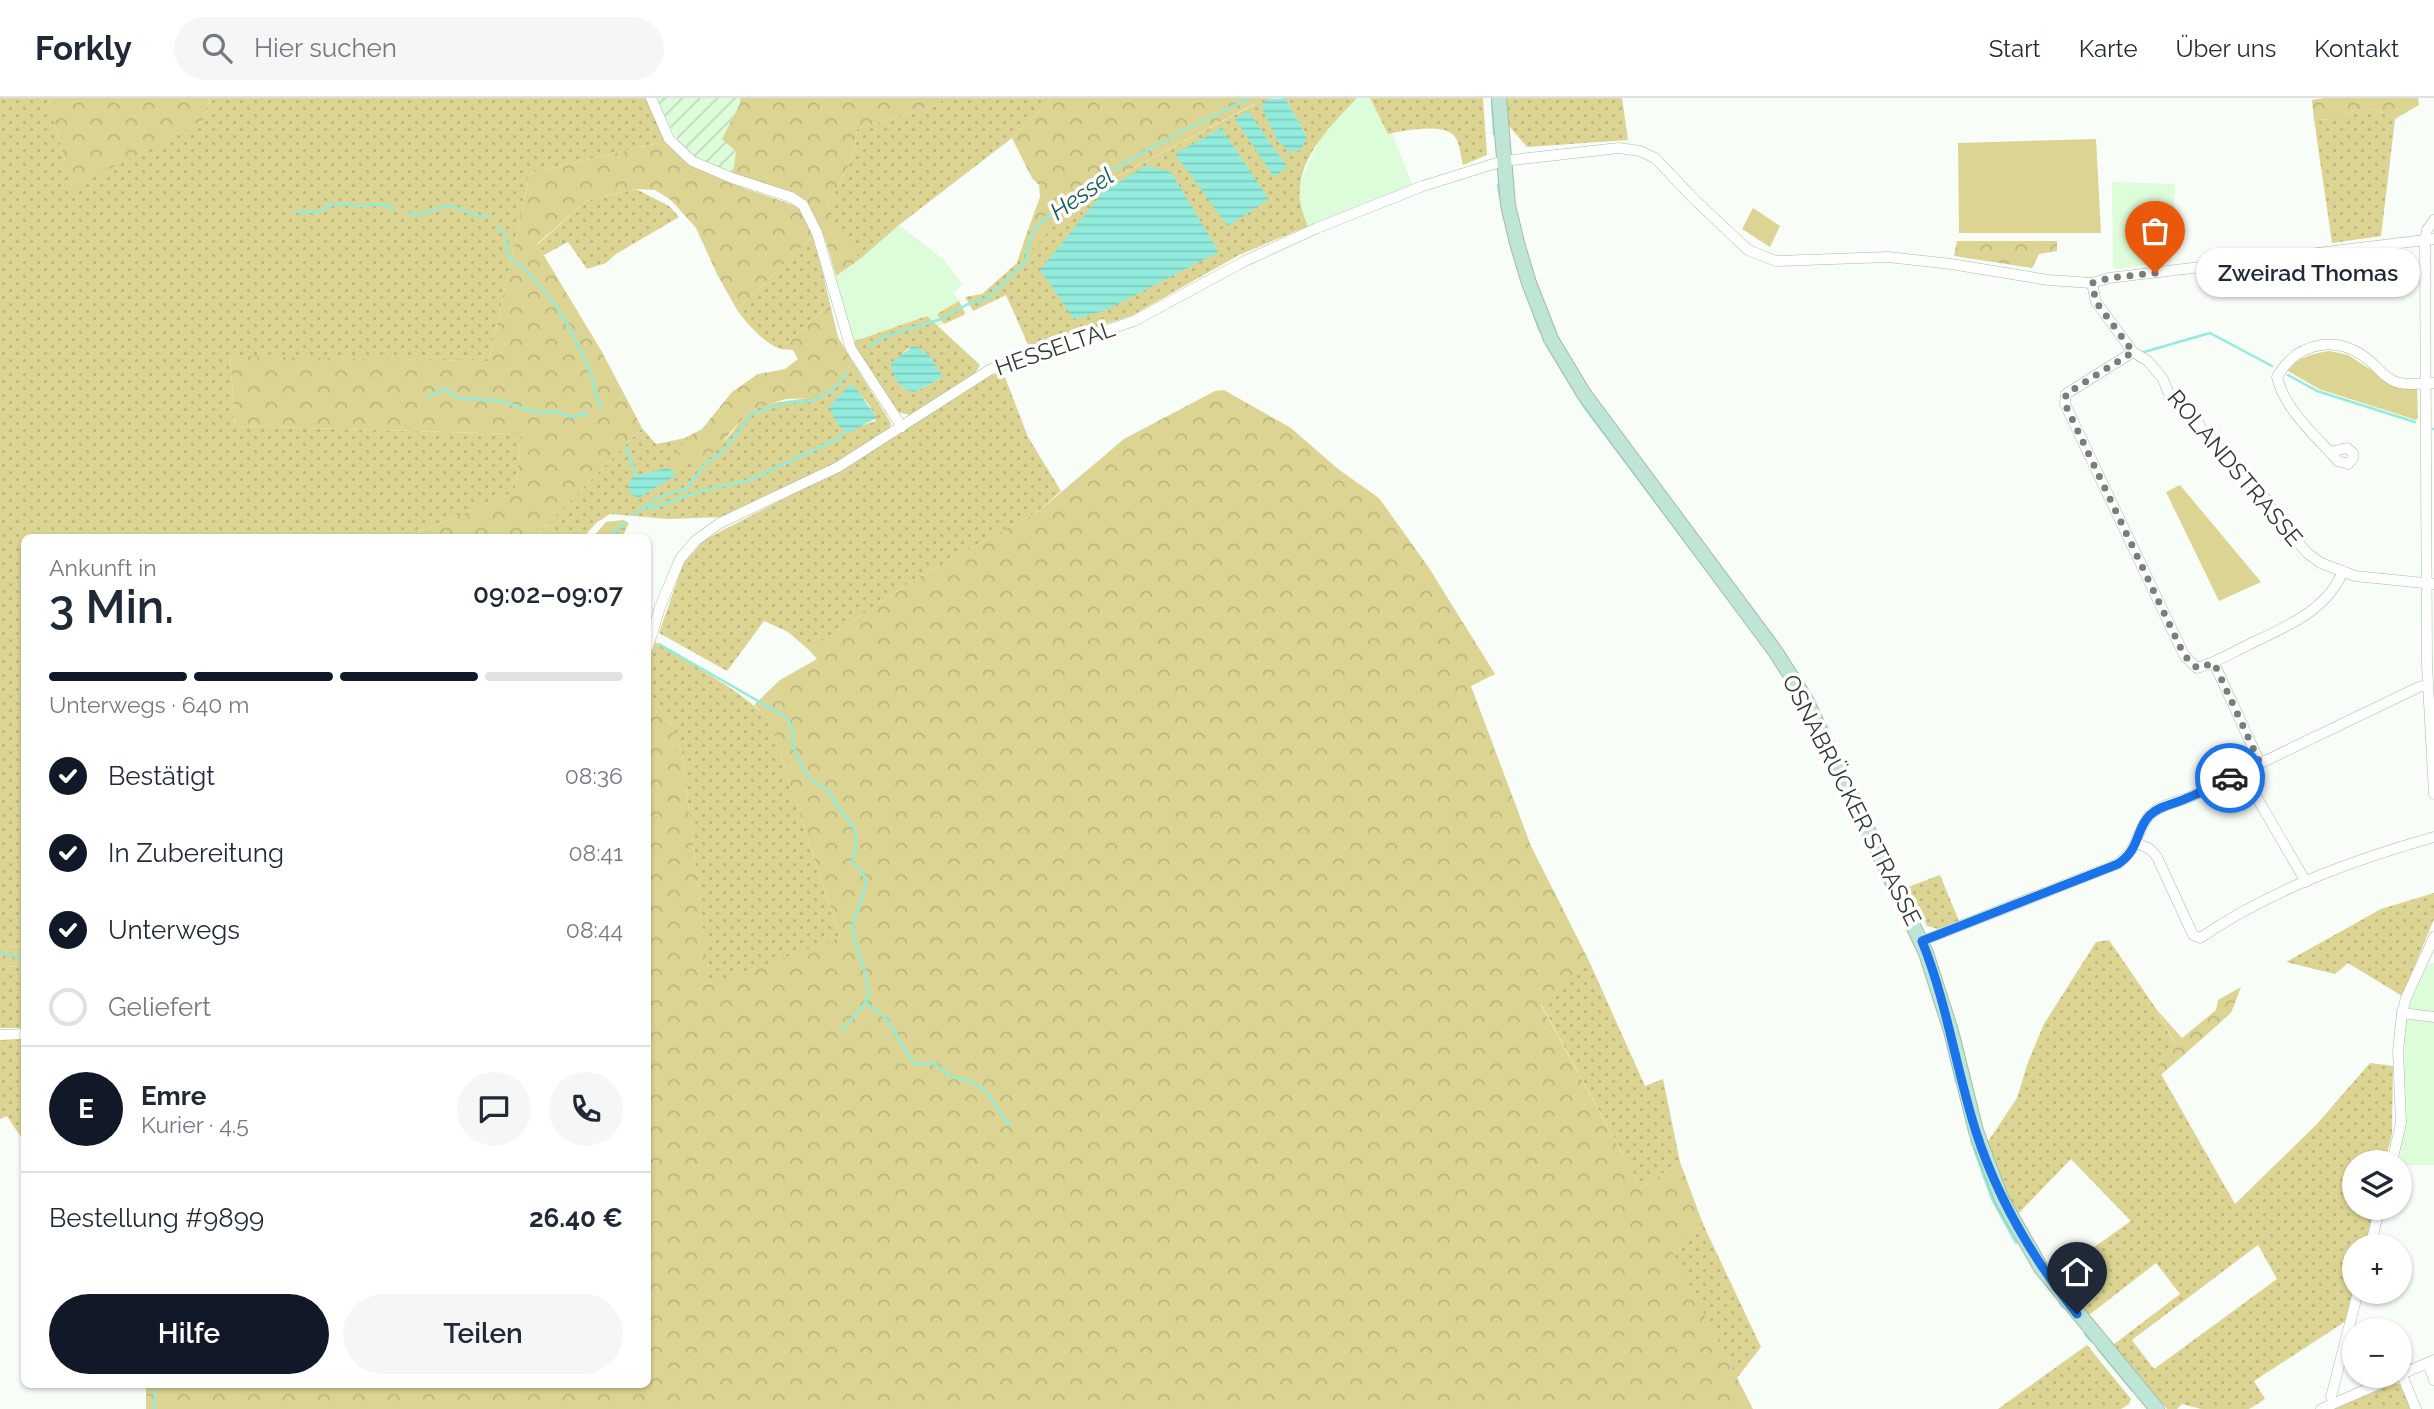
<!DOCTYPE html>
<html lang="de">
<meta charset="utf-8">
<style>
body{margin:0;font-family:Raleway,sans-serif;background:#f6f6f7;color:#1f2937;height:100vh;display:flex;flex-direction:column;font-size:26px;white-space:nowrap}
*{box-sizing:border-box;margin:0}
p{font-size:23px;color:#747a83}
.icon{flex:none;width:38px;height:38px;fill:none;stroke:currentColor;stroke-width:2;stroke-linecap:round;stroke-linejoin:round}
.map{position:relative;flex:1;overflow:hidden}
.sheet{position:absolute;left:21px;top:436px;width:630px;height:854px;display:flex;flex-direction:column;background:#fff;border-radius:10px;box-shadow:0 2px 5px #0004}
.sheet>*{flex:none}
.tools{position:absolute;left:2342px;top:1052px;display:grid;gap:14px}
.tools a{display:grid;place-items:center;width:70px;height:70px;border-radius:50%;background:#fff;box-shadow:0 2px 5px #0004;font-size:35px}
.pin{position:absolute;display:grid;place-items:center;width:60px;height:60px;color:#fff;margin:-72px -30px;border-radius:50% 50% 50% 0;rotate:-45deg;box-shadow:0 0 7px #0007}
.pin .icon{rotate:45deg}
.courier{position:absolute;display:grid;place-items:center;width:70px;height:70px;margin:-35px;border:5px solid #1a73e8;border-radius:50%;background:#fff;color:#222;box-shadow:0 2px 9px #0007}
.bubble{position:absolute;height:49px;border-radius:24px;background:#fff;box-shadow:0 2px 5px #0004;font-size:23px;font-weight:600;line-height:49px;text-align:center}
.summary em{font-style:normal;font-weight:600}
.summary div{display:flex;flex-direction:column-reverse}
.summary{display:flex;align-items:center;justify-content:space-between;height:119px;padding:0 28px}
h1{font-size:46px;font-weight:600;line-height:52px}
.bar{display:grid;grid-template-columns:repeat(4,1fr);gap:10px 7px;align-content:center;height:84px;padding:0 28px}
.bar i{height:9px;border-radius:5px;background:#e0e1e3}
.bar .selected{background:#111827}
.bar p{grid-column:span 4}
.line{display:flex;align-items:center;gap:18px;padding:0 28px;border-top:2px solid #e0e1e3}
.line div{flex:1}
.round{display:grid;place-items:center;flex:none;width:74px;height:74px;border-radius:37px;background:#f6f6f7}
ol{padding:0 28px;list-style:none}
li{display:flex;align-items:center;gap:21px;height:77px}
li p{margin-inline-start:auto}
li .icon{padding:7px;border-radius:50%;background:#111827;color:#fff;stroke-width:4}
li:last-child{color:#747a83}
li i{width:38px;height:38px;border:4px solid #e0e1e3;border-radius:50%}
.cta{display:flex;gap:14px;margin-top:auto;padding:14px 28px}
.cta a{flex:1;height:80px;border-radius:42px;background:#111827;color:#fff;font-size:28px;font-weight:600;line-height:80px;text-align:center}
.cta a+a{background:#f6f6f7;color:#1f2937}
header{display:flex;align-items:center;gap:42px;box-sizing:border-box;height:98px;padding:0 35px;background:#fff;border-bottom:2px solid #e0e1e3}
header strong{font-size:33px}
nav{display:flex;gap:38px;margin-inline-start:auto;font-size:24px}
.search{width:490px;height:63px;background:#f6f6f7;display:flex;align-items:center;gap:18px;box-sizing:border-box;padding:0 24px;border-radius:38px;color:#747a83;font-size:26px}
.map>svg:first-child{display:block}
.built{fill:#ddfcd9}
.industrial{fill:url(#industrial-furrows)}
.grass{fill:url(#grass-dots);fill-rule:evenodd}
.forest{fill:url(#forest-crowns)}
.park{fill:#dcd492}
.water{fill:url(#water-rules)}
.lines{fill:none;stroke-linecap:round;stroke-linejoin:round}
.stream{stroke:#92ecdd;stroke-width:2.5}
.street-casing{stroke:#a5bda2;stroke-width:11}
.secondary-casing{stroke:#a5bda2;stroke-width:16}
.street{stroke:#fff;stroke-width:10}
.secondary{stroke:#bfe5d7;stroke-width:14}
.done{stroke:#778077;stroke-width:7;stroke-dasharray:0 12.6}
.route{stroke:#1a73e8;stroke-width:9}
.labels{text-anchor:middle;stroke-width:7;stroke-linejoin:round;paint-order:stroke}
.street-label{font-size:23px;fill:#323c31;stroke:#fff}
.water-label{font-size:24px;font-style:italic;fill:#156056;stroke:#fff}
</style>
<header>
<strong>Forkly</strong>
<div class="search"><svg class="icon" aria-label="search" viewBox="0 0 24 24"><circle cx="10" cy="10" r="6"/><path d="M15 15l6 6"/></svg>Hier suchen</div>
<nav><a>Start</a><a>Karte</a><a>Über uns</a><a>Kontakt</a></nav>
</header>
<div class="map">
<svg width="2434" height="1311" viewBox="0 0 2434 1311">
<defs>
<pattern id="industrial-furrows" width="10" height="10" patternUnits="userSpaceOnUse" patternTransform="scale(1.75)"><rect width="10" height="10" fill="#ddfcd9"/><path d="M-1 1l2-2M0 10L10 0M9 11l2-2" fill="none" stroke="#bed9bb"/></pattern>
<pattern id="grass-dots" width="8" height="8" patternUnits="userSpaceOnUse" patternTransform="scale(1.75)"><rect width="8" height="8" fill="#dcd492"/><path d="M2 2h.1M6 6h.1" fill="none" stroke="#bdb77e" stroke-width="1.8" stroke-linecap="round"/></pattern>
<pattern id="forest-crowns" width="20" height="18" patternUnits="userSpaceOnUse" patternTransform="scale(1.75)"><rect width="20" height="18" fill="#dcd492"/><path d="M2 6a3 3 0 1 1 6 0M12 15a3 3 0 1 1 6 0" fill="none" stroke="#bdb77e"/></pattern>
<pattern id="water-rules" width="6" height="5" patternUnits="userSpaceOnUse" patternTransform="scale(1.75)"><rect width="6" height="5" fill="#92ecdd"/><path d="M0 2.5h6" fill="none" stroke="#7ecbbe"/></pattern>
</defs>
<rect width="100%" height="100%" fill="#f8fdf8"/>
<g class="built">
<path d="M 1357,0 L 1370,0 L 1388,36 L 1392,35 L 1412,87 L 1308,128 L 1300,105 L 1300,84 L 1321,38 Z"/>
<path d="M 2112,84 L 2175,86 L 2171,164 L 2113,171 Z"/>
<path d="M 899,127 L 944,162 L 962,186 L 954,195 L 959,203 L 937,216 L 944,226 L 938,228 L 927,218 L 852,244 L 836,178 Z"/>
<path d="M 2434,865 L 2434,1067 L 2399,1067 L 2407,1011 L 2404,976 L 2405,918 L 2427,867 Z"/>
</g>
<path class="industrial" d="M 657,0 L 740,0 L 740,6 L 723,41 L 736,52 L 733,76 L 700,64 L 681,47 L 668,25 Z"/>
<g class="grass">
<path d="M 0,0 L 48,0 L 72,89 L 203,23 L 210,0 L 647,0 L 667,43 L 530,75 L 489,263 L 230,259 L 235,328 L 521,336 L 515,394 L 407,439 L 24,439 L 24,848 L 5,849 L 0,847 Z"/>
<path d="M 944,0 L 1052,0 L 1012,40 L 899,127 L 860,161 L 829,124 L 828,106 L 853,59 L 857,31 L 939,6 Z"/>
<path d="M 1255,0 L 1274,0 L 1268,1 L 1307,39 L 1285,0 L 1357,0 C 1331,28 1296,60 1300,102 C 1301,111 1305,120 1308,128 L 1239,157 L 1133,217 L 1030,251 L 1006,197 L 973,213 L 965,199 L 982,196 L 1017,165 L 1024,143 L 1032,151 L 1082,97 L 1255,6 Z"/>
<path d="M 1370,0 L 1483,0 L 1487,57 L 1463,67 C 1461,59 1460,46 1455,39 C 1446,24 1403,33 1388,36 Z"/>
<path d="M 1507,0 L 1622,0 L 1628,42 L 1527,49 L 1508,27 Z"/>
<path d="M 2374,11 L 2395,21 L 2381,138 L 2332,145 L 2314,21 L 2332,22 L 2354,13 Z"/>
<path d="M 636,91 L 669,108 L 679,119 L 616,156 L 606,165 L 587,171 L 568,144 L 544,157 L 537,147 L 586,103 Z"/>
<path d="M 814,137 L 830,206 L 780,251 C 762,243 749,228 737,212 Z"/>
<path d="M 959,203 L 965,215 L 964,217 L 944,226 L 937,216 Z"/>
<path d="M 927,218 L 980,267 L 975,276 L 910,317 L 897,314 L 862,263 L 852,244 ZM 909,250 L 940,281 L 914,294 L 903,290 L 896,280 L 903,255 Z"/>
<path d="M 853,264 L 891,325 L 890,331 L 837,366 L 723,419 L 668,421 L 610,416 L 596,425 L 584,439 L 535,439 L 642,330 L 656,346 L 685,340 L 673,371 C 694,364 712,356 728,339 C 737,330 742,316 754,311 C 769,304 785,304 801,301 C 822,298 841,279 853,264 ZM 852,287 L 870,308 L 876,323 L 845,333 L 842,329 Z"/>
<path d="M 1003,274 L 1028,339 L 1061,393 L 1039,413 L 917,480 L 809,552 L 788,534 L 764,523 L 727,573 L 659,535 L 683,466 L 704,442 L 840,372 L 992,277 Z"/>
<path d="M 655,544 C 694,568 736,589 769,621 L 840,839 L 710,888 L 682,655 L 671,625 L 648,593 L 648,562 Z"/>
<path d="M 1940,777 L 1959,823 L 1938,831 L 1927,828 L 1908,789 Z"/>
<path d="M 2434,795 L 2434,821 L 2402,898 L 2348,865 L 2335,876 L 2286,864 L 2381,811 Z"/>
<path d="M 2109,842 L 2157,912 L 2175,947 L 2157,969 L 2235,1106 L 2317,1026 L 2370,965 L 2393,968 L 2392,1036 L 2385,1064 L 2354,1064 L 2354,1110 L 2374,1110 L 2365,1148 L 2354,1148 L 2354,1193 L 2346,1223 L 2254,1283 L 2265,1301 L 2249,1311 L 2201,1311 L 2182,1306 L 2177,1311 L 2167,1311 L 2113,1247 L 2180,1196 L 2156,1165 L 2089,1217 L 2069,1193 L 2094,1174 L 2083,1157 L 2131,1123 L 2071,1061 L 2018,1116 L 2009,1099 L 1987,1045 L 2017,1000 L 2028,964 L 2044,926 L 2096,844 ZM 2258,1147 L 2277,1181 L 2154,1271 L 2132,1242 Z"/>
<path d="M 1589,863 L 1645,988 L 1663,981 L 1680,1064 L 1641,1090 L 1541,906 Z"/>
<path d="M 0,868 L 24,869 L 24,930 L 0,930 Z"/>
<path d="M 0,940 L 24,940 L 24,1044 L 7,1018 L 0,1021 Z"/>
<path d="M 1703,1126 L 1761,1249 L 1737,1280 L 1670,1151 Z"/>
<path d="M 2087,1247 L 2131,1301 L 2129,1306 L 2121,1311 L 1998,1311 Z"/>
<path d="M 2396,1285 L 2403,1287 L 2412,1311 L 2333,1311 Z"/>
</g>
<g class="forest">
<path d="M 48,0 L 210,0 L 203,23 L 72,90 Z"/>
<path d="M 740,0 L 944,0 L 939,6 L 857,31 L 853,59 L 828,106 L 830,124 L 860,161 L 836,178 C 828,150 821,120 800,99 L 733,76 L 736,53 L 722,41 L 740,6 Z"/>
<path d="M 1052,0 L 1255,0 L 1256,5 L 1082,97 L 1032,152 L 1024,143 L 1040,99 L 1039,87 L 1032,80 L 1012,40 Z"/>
<path d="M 2323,0 L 2418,0 L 2419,7 L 2395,21 L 2374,11 L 2354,13 L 2332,22 L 2314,21 L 2312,2 Z"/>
<path d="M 667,43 C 694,79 753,92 794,107 L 800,112 L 814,137 L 737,212 L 717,176 L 696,130 L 671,102 L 655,92 L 636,91 L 586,103 L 537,146 L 602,254 L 642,330 L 535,439 L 483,439 L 478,436 L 472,439 L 407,439 L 515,394 L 521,336 L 235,328 L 230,258 L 489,263 L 530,75 Z"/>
<path d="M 1957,143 L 2057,143 L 2057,153 L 2039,156 L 2032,170 L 1954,158 Z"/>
<path d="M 830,206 L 838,239 L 853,264 L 837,283 L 824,294 L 812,300 L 786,301 L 754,311 L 746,316 L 715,353 L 702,361 L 671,372 L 685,340 L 702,331 L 732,294 L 758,276 L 785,271 L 798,261 L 793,252 L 780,251 Z"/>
<path d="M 1224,292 L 1291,330 L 1338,371 L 1379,400 L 1429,470 L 1495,576 L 1471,588 L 1531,748 L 1589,863 L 1541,907 L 1641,1090 L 1680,1064 L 1703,1126 L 1671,1151 L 1753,1311 L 146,1311 L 146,1286 L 648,1286 L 648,593 L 671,625 L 682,655 L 710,887 L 840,839 L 769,621 L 754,607 L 780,582 L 817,561 L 809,552 L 917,480 L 1039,413 L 1124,341 L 1215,293 Z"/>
<path d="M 623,422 L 629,425 L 622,439 L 593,439 L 606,424 Z"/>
<path d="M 0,847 L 5,849 L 24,848 L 24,869 L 0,868 Z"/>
<path d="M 2241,889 L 2231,915 L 2161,977 L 2157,969 L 2175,946 L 2157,912 L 2182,940 L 2216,912 L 2218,902 Z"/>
</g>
<g class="park">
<path d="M 2096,41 L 2101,135 L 1959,135 L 1958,45 Z"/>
<path d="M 1753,110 L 1780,128 L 1770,149 L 1742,131 Z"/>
<path d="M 2330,253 L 2348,257 L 2393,286 L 2417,290 L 2418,320 L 2416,322 L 2319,291 L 2288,273 C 2297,259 2314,255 2330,253 Z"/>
<path d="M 2180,387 L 2261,484 L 2219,503 L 2166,394 Z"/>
</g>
<g class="water">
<path d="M 1285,0 L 1307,39 L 1301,52 L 1290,54 L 1277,42 L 1261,8 L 1268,1 Z"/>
<path d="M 1248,13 L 1287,69 L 1274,79 L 1235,21 Z"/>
<path d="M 1221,30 L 1269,101 L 1228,128 L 1175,56 Z"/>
<path d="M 1146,68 L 1171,74 L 1219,154 L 1106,212 L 1074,221 L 1040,172 L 1104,93 Z"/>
<path d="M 913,248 C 929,252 934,264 942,278 L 940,281 L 914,294 C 900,292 892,278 891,265 Z"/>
<path d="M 849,287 L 855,289 L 877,320 L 848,335 L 837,326 L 829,309 Z"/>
<path d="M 667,370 L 674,374 L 675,378 L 638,400 L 631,396 L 628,388 L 632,379 Z"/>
</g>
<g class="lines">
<g class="stream">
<path d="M 1492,0 L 1494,36"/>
<path d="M 1498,87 L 1500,99"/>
<path d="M 295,114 L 316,114 L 334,106 L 340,106 L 360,108 L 384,106 L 395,111"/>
<path d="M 409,116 C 424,119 435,108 449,108 C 462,108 470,120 489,118"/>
<path d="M 498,129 L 506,138 L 508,158 C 546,186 573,230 590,274 C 595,286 595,299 601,311"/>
<path d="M 1534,217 L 1540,233"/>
<path d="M 1546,246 L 1585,310 L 1706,471"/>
<path d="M 869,249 L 884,239 L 941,221 L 968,206 L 988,200 L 1028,161 L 1026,155 L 1034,131 L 1065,103 L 1095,82 L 1176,36 L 1249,0"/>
<path d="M 2144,254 L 2210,235 L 2272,268"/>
<path d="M 2288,277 L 2317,293 L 2415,324"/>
<path d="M 428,298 L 445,291 L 457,300 L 501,303 L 535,314 L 557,314 L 570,319 L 588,315"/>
<path d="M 2433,331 L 2434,331"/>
<path d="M 625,349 L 637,378"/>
<path d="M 647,408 L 651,411 L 697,394 L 750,382 L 841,339 L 845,333"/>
<path d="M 634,416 L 660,399 L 687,390 L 705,366 L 721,355 L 730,345 L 752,316 L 788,304 L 812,303 L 826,296 L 839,286 L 847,274"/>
<path d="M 610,439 L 625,424"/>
<path d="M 659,546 L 786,619 C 797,633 790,636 793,649 C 794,653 803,670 805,674 C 811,684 817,685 826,691 C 831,694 834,704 838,709 C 855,730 861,735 852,764 C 855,768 860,771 863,776 C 872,790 853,814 853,829 C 853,852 870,874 868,898 C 867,907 848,923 842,933"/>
<path d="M 0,855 L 24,859"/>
<path d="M 866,905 L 886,920 L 914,966 L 935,966 L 952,979 L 970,983 L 978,987 L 989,997 L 1006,1024 L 1011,1028"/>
<path d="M 1947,945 L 1957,986"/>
<path d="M 1971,1042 L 1992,1101 L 2016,1145"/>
<path d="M 2060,1205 L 2063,1209"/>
<path d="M 2085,1236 L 2091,1243"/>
<path d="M 2098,1251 L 2132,1292"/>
<path d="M 154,1311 L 155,1286"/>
</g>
<defs>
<g id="street">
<path d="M 651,0 L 669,41 L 692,63 L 732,80 L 791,99 L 803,107 L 817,135 L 851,251 L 902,329"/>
<path d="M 2434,122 L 2427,132 L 2425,141 L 2427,567 L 2434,696"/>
<path d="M 2092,185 L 2096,204 L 2133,254 L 2148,263 L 2163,281 L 2168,294 L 2174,301 L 2183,305 L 2197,322 L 2201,331 L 2214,342 L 2238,375 L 2249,382 L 2266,401 L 2274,414 L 2307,455 L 2321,465 L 2355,478 L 2434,486"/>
<path d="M 2133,254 L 2066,296 L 2065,306 L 2184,557 L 2197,570 C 2215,565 2230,556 2246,548 C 2282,530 2327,514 2343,473"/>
<path d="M 2330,354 L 2347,350 L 2353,355 L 2353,360 L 2348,366 L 2338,363 C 2316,338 2284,311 2277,279 C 2298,243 2338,236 2370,263 C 2378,270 2385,280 2396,284 C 2408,288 2421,285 2434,285"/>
<path d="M 648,549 L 660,509 L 680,461 L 695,443 L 720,425 L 838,369 L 991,271 L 1134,223 L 1245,163 L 1317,130 L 1423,88 L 1503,63 L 1619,50 L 1640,53 L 1655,60 L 1694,101 L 1748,152 L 1776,163 L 1888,159 L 1951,166 L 2048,182 L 2092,185 L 2109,180 L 2434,141"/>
<path d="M 2214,565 L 2260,665"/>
<path d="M 2242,674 L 2306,784"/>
<path d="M 2137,745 L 2150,751 L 2157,759 L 2193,837 L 2200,840 C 2270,792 2353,762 2434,739"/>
<path d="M 1922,843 L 2117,766 C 2141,750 2136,730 2151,716 C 2161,707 2176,704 2188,700 L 2419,589 L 2427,587"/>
<path d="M 2402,915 L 2434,919"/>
<path d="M 0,937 L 24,936"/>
<path d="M 2392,1064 L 2401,1025 L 2398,953 L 2402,915 L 2406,900 L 2434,839"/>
<path d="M 2370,1148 L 2380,1110"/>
<path d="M 2428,1265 L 2434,1282"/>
<path d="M 2402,1277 L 2416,1311"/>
<path d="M 2333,1304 L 2331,1299 L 2358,1194"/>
<path d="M 2321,1311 L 2434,1262"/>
</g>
<path id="secondary" d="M 1499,0 L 1508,107 L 1517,145 L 1529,185 L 1551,241 L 1584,296 L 1775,553 L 1805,600 L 1926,855 L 1951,933 L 1976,1033 L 2002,1102 L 2041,1170 L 2157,1311"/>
</defs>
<use href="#street" class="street-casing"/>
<use href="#secondary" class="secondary-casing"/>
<use href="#street" class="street"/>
<use href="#secondary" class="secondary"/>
</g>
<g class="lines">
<path class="done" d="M 2155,175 L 2109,180 L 2092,185 L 2096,204 L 2133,254 L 2066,296 L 2065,306 L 2184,557 L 2197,570 L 2214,565 L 2260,665 L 2230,680"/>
<path class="route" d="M 2077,1216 C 2033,1161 1998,1102 1976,1034 C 1956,971 1947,905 1922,843 L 2118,766 C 2141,750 2135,732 2150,717 C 2159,708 2174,706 2185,701 C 2200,695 2215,687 2230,680"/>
</g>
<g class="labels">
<g class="street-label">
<text transform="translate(1055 250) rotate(-19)" y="8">HESSELTAL</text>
<text transform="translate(2235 370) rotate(50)" y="8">ROLANDSTRASSE</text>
<text transform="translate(1852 702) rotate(63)" y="8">OSNABRÜCKER STRASSE</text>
</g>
<g class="water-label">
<text transform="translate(1082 96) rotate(-35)" y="8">Hessel</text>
</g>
</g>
</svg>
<div class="tools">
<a><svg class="icon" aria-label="layers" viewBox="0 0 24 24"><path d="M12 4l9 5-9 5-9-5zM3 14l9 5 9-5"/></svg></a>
<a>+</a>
<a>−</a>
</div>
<div class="pin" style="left:2155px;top:175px;background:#ea580c"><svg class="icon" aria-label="bag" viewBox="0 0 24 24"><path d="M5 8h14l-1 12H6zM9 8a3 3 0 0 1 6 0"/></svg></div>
<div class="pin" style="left:2077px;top:1216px;background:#1f2937"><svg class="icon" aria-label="home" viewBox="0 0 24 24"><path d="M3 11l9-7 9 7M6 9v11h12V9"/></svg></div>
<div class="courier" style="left:2230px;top:680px"><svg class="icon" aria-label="car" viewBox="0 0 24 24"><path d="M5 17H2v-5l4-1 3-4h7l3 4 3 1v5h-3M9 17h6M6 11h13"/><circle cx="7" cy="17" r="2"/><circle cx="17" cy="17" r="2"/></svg></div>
<div class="bubble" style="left:2196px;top:150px;width:224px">Zweirad Thomas</div>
<section class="sheet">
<div class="summary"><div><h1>3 Min.</h1><p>Ankunft in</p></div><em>09:02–09:07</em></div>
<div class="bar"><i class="selected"></i><i class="selected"></i><i class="selected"></i><i></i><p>Unterwegs · 640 m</p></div>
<ol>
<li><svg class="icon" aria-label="check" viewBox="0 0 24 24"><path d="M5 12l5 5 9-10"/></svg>Bestätigt<p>08:36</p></li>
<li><svg class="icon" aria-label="check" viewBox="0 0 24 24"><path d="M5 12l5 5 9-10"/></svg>In Zubereitung<p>08:41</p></li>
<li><svg class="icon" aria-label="check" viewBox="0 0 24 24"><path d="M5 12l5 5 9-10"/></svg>Unterwegs<p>08:44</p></li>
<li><i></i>Geliefert</li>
</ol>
<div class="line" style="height:126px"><b class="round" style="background:#111827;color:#fff">E</b><div><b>Emre</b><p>Kurier · 4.5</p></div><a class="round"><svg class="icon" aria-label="chat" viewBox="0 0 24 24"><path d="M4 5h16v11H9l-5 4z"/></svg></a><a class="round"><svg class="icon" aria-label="phone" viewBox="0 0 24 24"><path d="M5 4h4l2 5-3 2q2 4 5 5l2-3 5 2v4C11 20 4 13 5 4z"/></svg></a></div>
<div class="line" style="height:91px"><div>Bestellung #9899</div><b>26.40 €</b></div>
<div class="cta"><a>Hilfe</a><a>Teilen</a></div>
</section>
</div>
